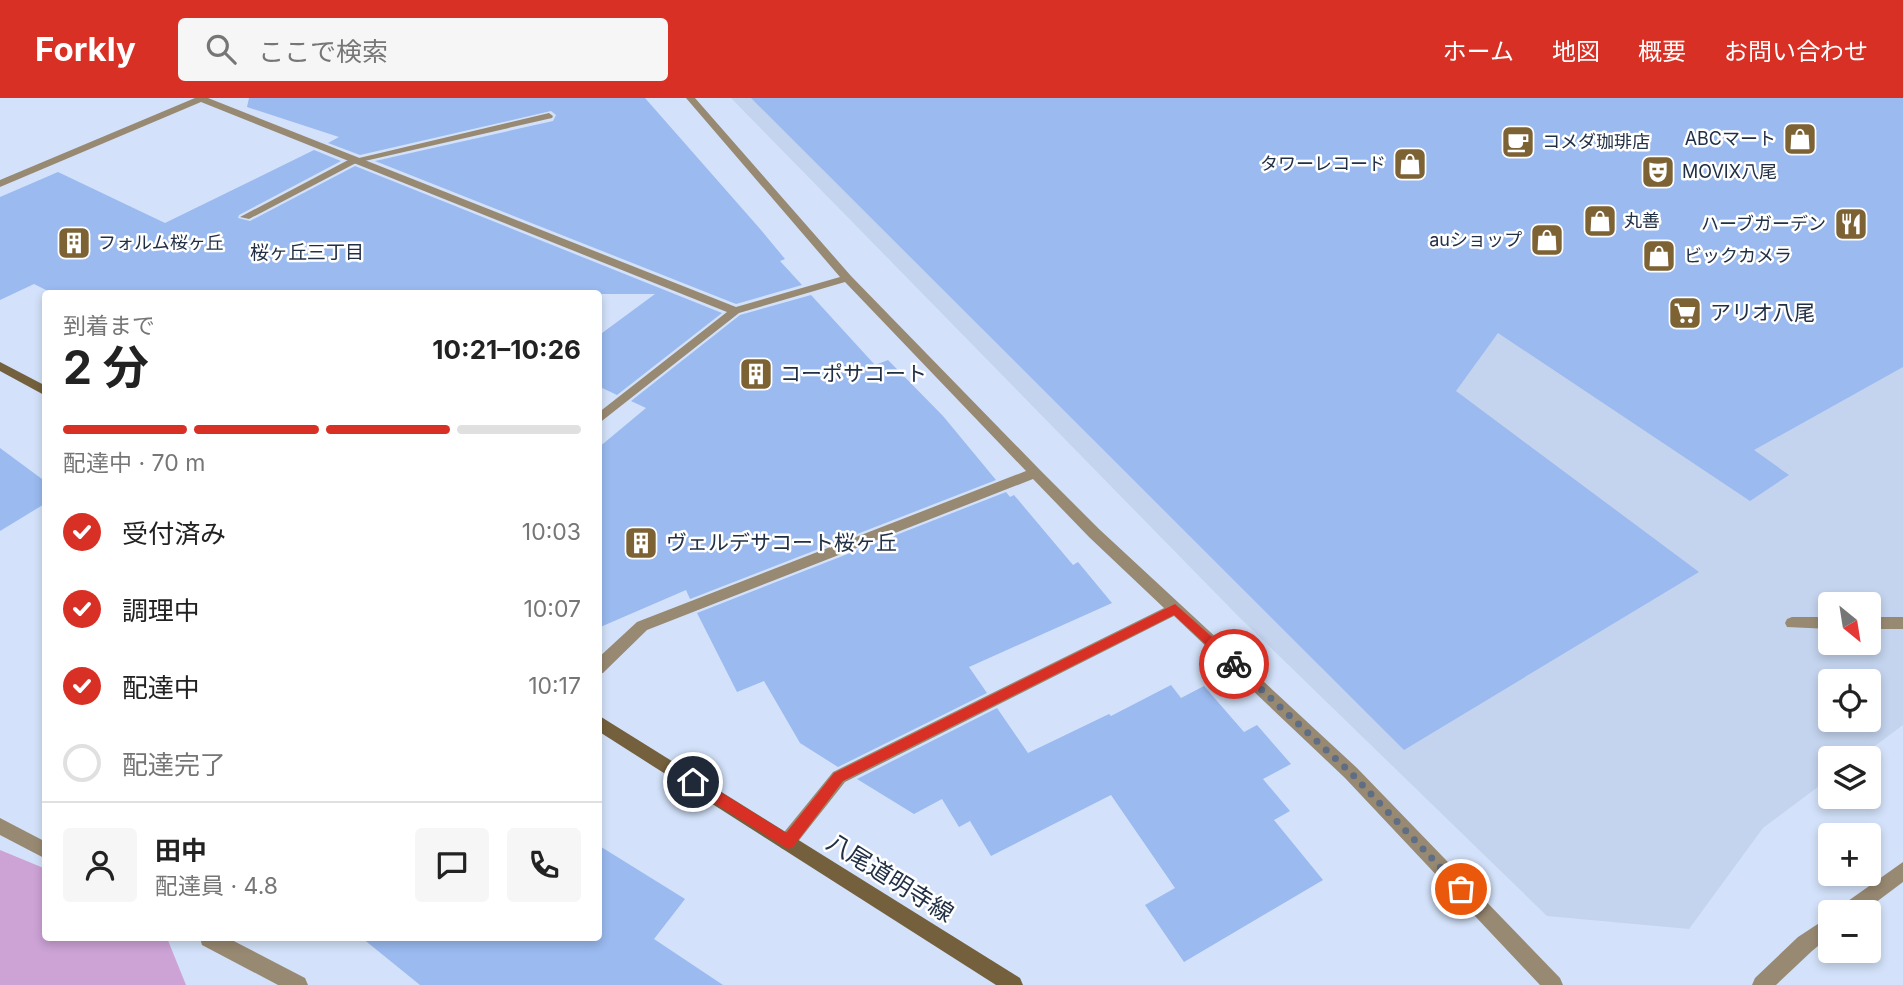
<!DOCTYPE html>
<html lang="ja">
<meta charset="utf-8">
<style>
body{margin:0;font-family:Inter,"Noto Sans JP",sans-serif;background:#f6f6f6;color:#222;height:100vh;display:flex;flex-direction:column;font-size:26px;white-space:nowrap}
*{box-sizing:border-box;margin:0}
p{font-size:23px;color:#767676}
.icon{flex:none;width:38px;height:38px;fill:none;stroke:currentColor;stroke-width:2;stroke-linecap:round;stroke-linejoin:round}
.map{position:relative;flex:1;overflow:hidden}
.drawer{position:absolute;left:42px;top:192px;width:560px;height:651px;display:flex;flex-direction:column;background:#fff;border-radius:7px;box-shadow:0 4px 10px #0003}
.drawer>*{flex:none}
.needle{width:46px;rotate:150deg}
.tools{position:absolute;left:1818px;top:494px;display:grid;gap:14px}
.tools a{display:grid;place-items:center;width:63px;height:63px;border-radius:7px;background:#fff;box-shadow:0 4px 10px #0003;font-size:35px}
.pin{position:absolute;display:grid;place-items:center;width:60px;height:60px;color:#fff;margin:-30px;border:4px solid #fff;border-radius:50%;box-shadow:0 2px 7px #0007}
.courier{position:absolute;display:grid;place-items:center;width:70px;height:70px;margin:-35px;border:5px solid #d93025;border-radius:50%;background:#fff;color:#222;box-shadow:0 2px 9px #0007}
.headline em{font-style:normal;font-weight:700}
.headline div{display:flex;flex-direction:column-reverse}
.headline{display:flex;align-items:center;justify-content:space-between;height:119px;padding:0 21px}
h1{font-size:46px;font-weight:700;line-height:52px}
.bar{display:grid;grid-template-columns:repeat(4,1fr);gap:10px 7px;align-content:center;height:84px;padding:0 21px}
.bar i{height:9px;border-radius:5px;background:#e0e0e0}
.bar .selected{background:#d93025}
.bar p{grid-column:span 4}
.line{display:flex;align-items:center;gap:18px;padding:0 21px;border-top:2px solid #e0e0e0}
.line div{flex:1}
.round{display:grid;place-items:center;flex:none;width:74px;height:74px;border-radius:7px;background:#f6f6f6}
ol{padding:0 21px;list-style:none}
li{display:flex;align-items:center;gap:21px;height:77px}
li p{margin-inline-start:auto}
li .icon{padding:7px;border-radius:50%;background:#d93025;color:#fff;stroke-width:4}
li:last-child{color:#767676}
li i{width:38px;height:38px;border:4px solid #e0e0e0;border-radius:50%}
header{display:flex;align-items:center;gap:42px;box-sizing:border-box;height:98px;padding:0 35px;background:#d93025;color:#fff}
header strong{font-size:33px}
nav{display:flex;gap:38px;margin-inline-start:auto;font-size:24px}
.search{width:490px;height:63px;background:#f6f6f6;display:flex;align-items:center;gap:18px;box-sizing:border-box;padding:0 24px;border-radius:7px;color:#767676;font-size:26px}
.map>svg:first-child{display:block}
.built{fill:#c4d4ee;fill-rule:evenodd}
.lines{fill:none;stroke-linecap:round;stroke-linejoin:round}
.river{fill:#cda3d6;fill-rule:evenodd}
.building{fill:#9abaf0}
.service{fill:#988972;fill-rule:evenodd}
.minor{fill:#988972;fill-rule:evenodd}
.tertiary{fill:#988972;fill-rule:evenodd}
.secondary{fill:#74603c;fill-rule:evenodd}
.route{fill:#d93025}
.done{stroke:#606e85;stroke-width:7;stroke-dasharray:0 12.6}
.labels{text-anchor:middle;stroke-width:5;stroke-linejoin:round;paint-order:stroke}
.far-poi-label{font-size:18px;fill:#223046;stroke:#fff;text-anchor:start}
.far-neighbourhood-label{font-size:19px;fill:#223046;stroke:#fff}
.poi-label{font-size:21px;fill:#223046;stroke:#fff;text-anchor:start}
.near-street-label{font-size:24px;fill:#223046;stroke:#fff}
</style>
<header>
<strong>Forkly</strong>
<div class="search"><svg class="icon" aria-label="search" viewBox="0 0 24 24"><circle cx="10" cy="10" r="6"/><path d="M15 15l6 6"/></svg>ここで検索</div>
<nav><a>ホーム</a><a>地図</a><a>概要</a><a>お問い合わせ</a></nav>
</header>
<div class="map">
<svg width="1903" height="887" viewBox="0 0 1903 887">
<rect width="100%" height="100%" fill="#d3e2fa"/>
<path class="built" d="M 731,0 L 1903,0 L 1903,627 L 1859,660 L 1830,660 L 1830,680 L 1763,730 L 1689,831 L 1547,818 L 1238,518 ZM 1830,506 L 1869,506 L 1869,544 L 1830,544 ZM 1830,583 L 1869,583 L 1869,621 L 1830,621 Z"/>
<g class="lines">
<path class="river" d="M 0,752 L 46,771 L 46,840 L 167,840 L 186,887 L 0,887 Z"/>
</g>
<g class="building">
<path d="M 249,0 L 645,0 L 761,132 L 785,161 L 780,163 L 802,187 L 736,206 L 375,63 L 553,23 L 556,17 L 551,13 L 360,57 L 328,45 L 339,39 L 247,9 Z"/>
<path d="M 751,0 L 1903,0 L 1903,269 L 1754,352 L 1789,377 L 1750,403 L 1498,235 L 1456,293 L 1699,474 L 1404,652 Z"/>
<path d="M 314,52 L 341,63 L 239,117 L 238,120 L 250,123 L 355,68 L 722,215 L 617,297 L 598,288 L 598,238 L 655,196 L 54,196 L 34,186 L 0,202 L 0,99 L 58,74 L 165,125 Z"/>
<path d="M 811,197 L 875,267 L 888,262 L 943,318 L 996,382 L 690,501 L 686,492 L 598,530 L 598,350 L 646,310 L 631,303 L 740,217 Z"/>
<path d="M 0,350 L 46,384 L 46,405 L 0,433 Z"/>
<path d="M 1006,394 L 1010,399 L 1014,397 L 1073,467 L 1078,464 L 1112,505 L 969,569 L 987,595 L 838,669 L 800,645 L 764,583 L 737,594 L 697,515 Z"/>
<path d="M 1171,587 L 1181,600 L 1204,588 L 1244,634 L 1257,627 L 1291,666 L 1263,681 L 1290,713 L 1274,722 L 1323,782 L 1184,864 L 1145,807 L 1175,790 L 1111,697 L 991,758 L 970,723 L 959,729 L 942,701 L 914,716 L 857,681 L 997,610 L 1028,655 L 1109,616 L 1111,618 Z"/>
<path d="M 598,747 L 685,801 L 654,841 L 723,887 L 420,887 L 362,840 L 598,840 Z"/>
</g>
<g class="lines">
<g class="service">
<path d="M 549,15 L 553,18 L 552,20 L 356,65 L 249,121 L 240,119 L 352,60 L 359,60 Z"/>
<path d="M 1792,519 L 1830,519 L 1830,531 L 1787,529 L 1785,525 L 1787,521 Z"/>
<rect x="1869" y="519" width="34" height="12"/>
</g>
<g class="minor">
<path d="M 195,0 L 208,0 L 736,209 L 840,179 L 686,0 L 695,0 L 851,178 L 1040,372 L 1099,431 L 1357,670 L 1560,880 L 1563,887 L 1540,887 L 1345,680 L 1174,518 L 845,684 L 793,750 L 787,752 L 781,750 L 778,744 L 781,738 L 833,674 L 1164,510 L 1089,439 L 1033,381 L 647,532 L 603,575 L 598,576 L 598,560 L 637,524 L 1026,373 L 845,184 L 739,215 L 598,326 L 598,315 L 727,214 L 201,4 L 0,89 L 0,82 Z"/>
<path d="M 0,720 L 46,744 L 46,761 L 0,737 Z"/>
<path d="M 200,840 L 228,840 L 305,880 L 308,887 L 278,887 L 202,847 Z"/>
</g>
<g class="tertiary">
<path d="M 1903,764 L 1903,784 L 1863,814 L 1839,814 L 1841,808 Z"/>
<path d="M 1830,818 L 1830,838 L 1812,853 L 1776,887 L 1752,887 L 1755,880 L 1798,839 Z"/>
</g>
<g class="secondary">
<path d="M 0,264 L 46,288 L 46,298 L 0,273 Z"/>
<path d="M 598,617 L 1020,880 L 1023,887 L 996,887 L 598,633 Z"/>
</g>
</g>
<path class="route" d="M 1175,506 L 1238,562 L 1238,569 L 1230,569 L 1174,517 L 843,683 L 793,749 L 788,751 L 688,689 L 686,684 L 688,680 L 698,680 L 786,735 L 834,675 Z"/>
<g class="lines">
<path class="done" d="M 1234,566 L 1351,675 L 1461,791"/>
</g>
<defs>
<symbol id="shop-square" viewBox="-11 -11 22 22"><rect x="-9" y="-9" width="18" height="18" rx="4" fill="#7d6234" stroke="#fff"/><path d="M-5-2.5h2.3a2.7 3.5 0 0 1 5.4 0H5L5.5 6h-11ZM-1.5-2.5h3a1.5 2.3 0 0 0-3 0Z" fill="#fff"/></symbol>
<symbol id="cafe-square" viewBox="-11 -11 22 22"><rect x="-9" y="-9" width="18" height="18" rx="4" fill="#7d6234" stroke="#fff"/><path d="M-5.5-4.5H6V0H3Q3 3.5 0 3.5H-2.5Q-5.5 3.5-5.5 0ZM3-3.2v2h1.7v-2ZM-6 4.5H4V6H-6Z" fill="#fff"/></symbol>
<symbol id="theatre-square" viewBox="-11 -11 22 22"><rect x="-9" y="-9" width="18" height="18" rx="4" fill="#7d6234" stroke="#fff"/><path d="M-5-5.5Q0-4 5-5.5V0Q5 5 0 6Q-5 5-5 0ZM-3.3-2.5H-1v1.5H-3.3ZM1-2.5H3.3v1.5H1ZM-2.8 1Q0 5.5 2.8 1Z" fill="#fff"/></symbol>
<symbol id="restaurant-square" viewBox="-11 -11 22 22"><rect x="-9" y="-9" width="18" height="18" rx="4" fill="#7d6234" stroke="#fff"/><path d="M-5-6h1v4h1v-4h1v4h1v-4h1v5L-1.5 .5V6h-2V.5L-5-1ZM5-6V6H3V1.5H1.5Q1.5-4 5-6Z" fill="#fff"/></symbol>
<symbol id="building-square" viewBox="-11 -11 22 22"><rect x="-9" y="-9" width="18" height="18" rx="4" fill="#7d6234" stroke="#fff"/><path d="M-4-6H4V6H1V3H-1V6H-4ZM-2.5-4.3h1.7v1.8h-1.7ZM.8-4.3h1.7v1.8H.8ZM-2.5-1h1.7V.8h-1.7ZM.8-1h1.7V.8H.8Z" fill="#fff"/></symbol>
<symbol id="supermarket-square" viewBox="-11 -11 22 22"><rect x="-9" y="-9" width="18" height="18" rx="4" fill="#7d6234" stroke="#fff"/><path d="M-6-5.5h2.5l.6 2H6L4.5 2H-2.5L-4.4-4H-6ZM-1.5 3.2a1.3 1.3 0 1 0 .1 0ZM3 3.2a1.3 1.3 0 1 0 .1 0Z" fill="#fff"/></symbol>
</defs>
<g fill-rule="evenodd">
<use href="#shop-square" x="1781" y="22" width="38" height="38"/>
<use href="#cafe-square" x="1499" y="25" width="38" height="38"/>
<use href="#shop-square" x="1391" y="47" width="38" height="38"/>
<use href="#theatre-square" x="1639" y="55" width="38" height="38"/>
<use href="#shop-square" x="1581" y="104" width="38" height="38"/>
<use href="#restaurant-square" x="1832" y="107" width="38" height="38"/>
<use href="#shop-square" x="1528" y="123" width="38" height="38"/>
<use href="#building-square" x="55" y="126" width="38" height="38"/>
<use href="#shop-square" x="1640" y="139" width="38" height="38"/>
<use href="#supermarket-square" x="1666" y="196" width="38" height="38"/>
<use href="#building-square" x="737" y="257" width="38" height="38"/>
<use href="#building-square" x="622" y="426" width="38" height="38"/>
</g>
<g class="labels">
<g class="far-poi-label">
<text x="1776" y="47" text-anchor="end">ABCマート</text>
<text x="1542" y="50">コメダ珈琲店</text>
<text x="1386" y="72" text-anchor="end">タワーレコード</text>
<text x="1682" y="80">MOVIX八尾</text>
<text x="1624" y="129">丸善</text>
<text x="1826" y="132" text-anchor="end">ハーブガーデン</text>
<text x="1522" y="148" text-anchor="end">auショップ</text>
<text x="98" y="151">フォルム桜ヶ丘</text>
<text x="1684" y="164">ビックカメラ</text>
</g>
<g class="far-neighbourhood-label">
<text x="307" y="161">桜ヶ丘三丁目</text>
</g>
<g class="poi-label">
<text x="1710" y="222">アリオ八尾</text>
<text x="780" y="283">コーポサコート</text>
<text x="666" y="452">ヴェルデサコート桜ヶ丘</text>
</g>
<g class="near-street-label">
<text transform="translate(890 780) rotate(32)" y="8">八尾道明寺線</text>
</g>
</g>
</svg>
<div class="tools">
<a><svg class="needle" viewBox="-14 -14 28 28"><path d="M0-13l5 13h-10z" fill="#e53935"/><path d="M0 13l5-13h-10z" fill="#767676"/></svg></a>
<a><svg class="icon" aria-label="locate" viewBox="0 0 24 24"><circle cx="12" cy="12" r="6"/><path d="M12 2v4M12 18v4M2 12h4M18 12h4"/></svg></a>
<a><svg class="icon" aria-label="layers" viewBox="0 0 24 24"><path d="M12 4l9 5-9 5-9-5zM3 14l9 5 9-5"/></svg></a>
<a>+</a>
<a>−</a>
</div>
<div class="pin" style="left:1461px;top:791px;background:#ea580c"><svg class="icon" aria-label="bag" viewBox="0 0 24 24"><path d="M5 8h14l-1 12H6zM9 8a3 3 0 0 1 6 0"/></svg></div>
<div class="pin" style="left:693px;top:684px;background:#1f2937"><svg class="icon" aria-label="home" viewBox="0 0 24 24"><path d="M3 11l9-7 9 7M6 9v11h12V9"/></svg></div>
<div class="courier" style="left:1234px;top:566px"><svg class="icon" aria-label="bike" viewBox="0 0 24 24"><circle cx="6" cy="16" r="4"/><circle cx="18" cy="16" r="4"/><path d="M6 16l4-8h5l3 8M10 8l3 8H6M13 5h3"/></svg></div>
<section class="drawer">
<div class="headline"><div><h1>2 分</h1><p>到着まで</p></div><em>10:21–10:26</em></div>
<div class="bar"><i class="selected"></i><i class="selected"></i><i class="selected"></i><i></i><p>配達中 · 70 m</p></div>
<ol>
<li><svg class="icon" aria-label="check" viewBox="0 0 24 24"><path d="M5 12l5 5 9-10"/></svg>受付済み<p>10:03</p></li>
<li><svg class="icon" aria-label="check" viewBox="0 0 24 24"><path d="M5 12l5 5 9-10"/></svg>調理中<p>10:07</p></li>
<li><svg class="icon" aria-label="check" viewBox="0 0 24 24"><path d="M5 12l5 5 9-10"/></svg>配達中<p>10:17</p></li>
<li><i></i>配達完了</li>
</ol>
<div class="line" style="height:126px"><a class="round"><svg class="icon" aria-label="person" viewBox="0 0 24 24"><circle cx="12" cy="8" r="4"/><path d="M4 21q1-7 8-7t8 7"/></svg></a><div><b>田中</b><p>配達員 · 4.8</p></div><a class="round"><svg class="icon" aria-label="chat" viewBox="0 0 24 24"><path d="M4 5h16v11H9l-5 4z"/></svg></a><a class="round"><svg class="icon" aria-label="phone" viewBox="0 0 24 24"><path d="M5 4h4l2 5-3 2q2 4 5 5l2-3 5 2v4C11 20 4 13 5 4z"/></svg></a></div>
</section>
</div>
